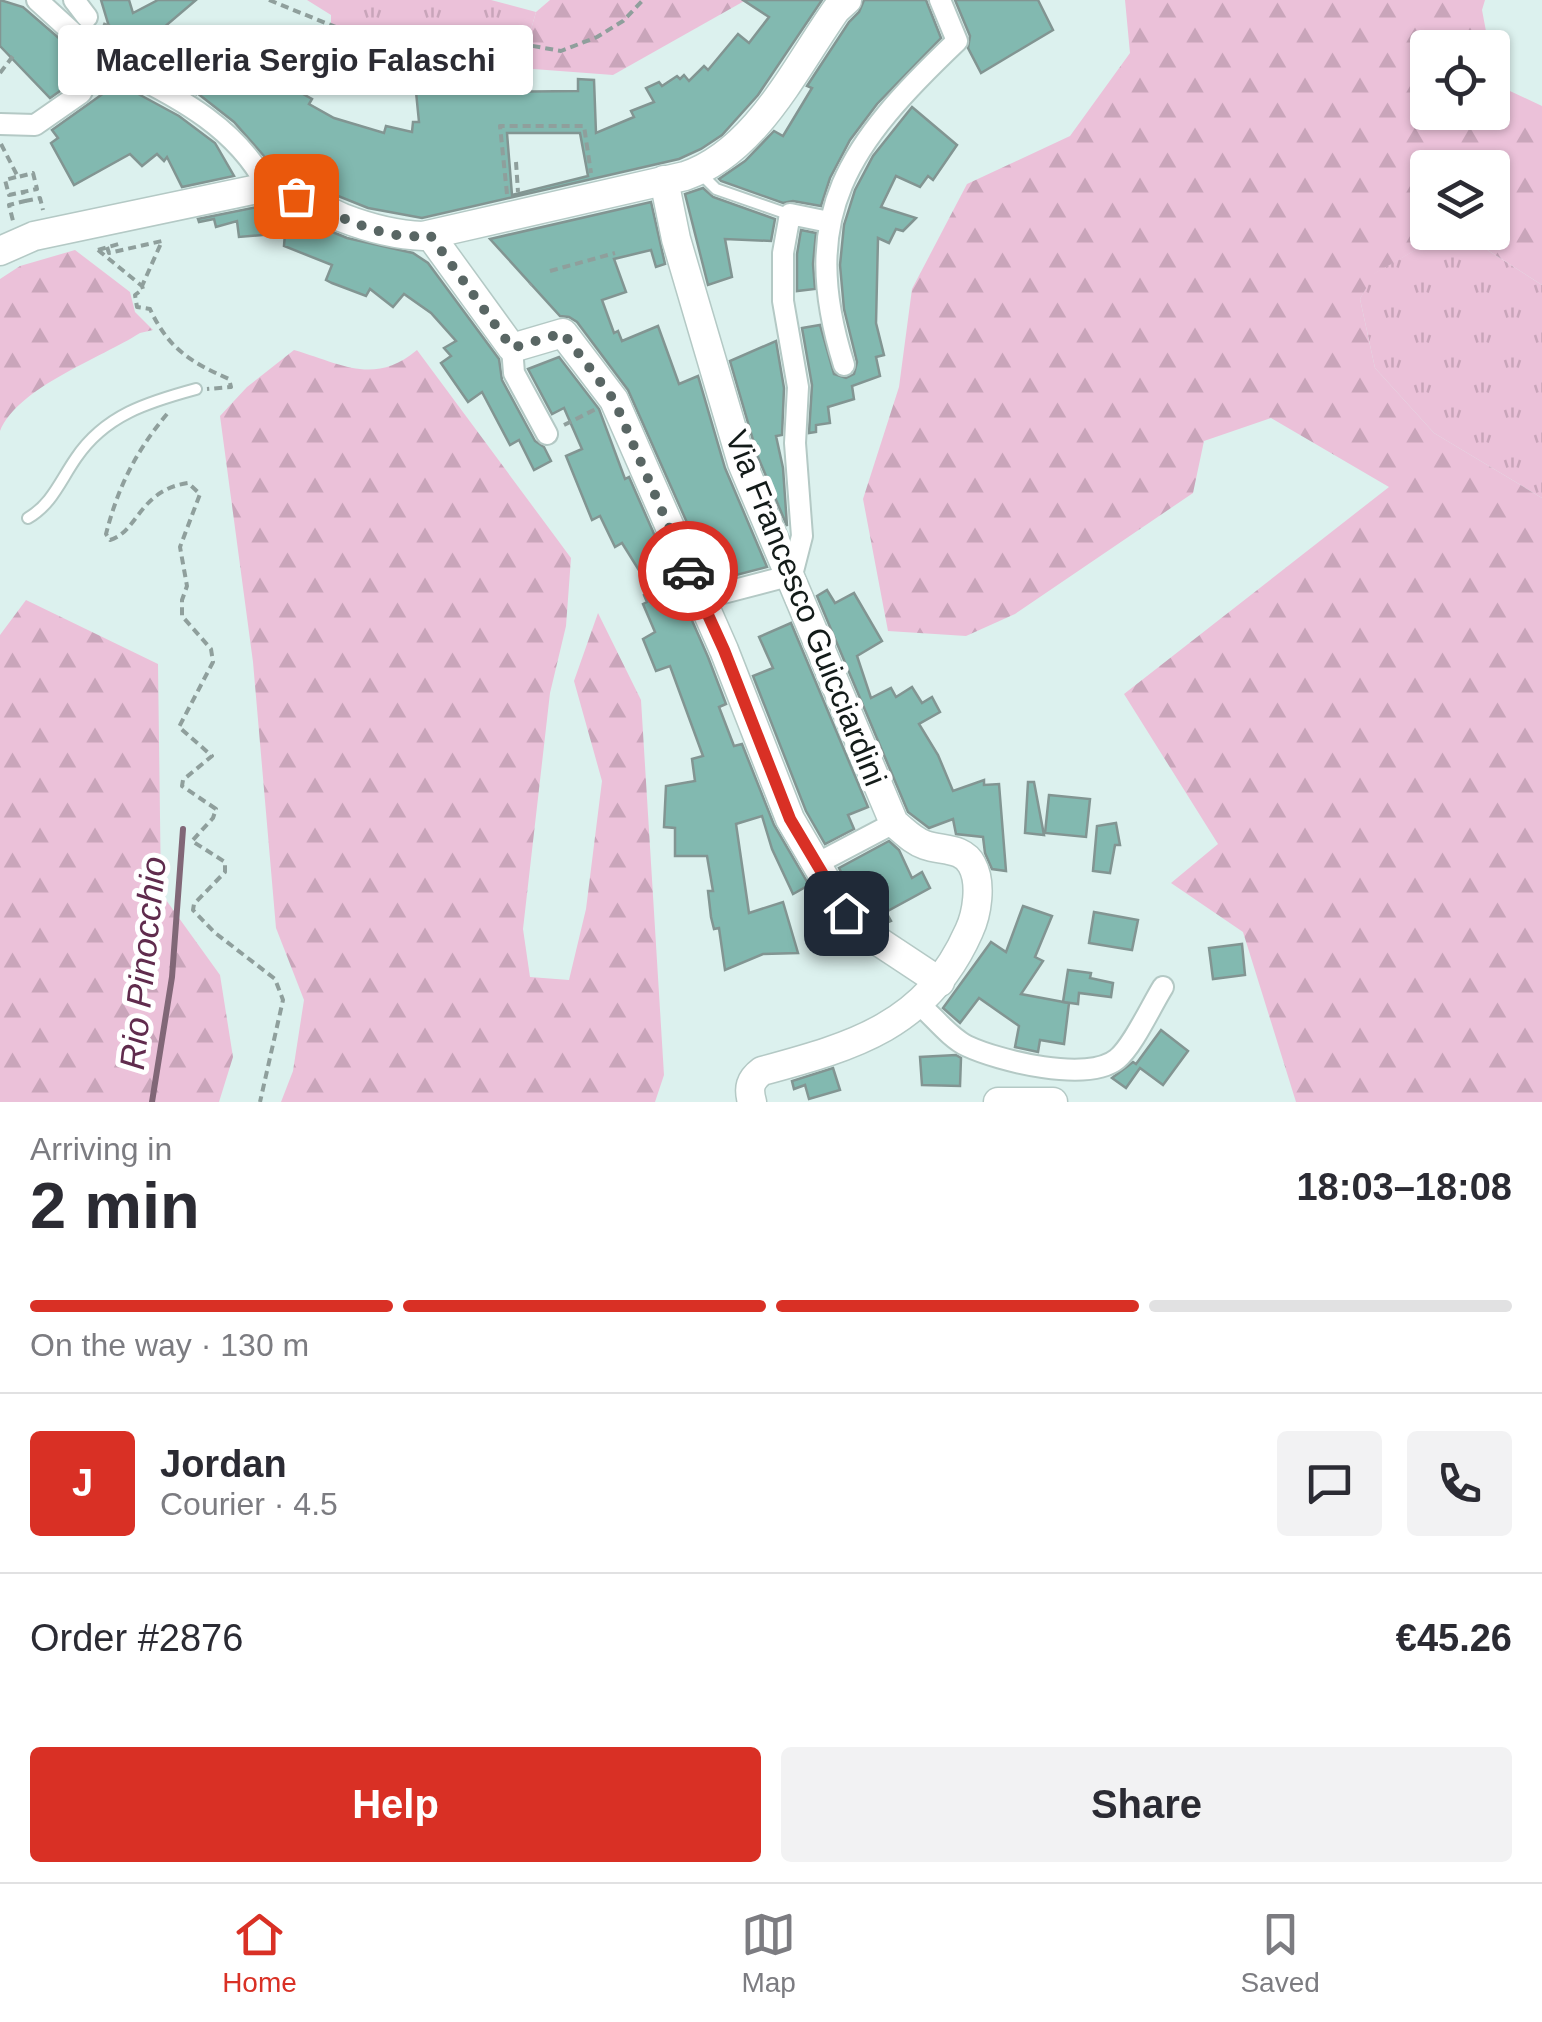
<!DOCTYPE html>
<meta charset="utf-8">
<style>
body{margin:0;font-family:Helvetica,sans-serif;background:#f2f2f3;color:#2b2b33;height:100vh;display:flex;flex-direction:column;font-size:38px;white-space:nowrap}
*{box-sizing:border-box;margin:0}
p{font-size:32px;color:#7c7c81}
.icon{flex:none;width:55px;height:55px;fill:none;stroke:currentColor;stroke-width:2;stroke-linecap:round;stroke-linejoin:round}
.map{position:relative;height:1102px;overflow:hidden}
.panel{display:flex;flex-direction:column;background:#fff;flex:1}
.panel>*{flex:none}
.fabs{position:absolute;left:1410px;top:30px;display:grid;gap:20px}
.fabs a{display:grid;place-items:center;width:100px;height:100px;border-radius:10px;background:#fff;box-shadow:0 2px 8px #0004;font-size:50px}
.pin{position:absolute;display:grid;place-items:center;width:85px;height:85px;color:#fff;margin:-42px;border-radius:20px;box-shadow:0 5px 15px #0006}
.courier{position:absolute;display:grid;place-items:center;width:100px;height:100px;margin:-50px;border:8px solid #d93025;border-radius:50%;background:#fff;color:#222;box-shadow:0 2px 12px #0007}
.bubble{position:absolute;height:70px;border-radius:10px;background:#fff;box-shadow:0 2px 8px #0004;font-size:32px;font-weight:700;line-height:70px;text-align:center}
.overview em{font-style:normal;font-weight:700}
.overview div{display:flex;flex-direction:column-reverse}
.overview{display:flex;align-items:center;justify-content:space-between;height:170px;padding:0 30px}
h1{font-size:65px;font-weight:700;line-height:75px}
.bar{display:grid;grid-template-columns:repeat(4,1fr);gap:15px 10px;align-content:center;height:120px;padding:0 30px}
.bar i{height:12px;border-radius:8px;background:#e1e1e2}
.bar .current{background:#d93025}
.bar p{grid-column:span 4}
.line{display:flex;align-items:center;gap:25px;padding:0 30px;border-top:2px solid #e1e1e2}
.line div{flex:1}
.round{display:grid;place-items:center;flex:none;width:105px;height:105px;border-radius:10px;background:#f2f2f3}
.cta{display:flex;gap:20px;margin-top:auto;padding:20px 30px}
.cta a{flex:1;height:115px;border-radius:10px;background:#d93025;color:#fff;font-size:40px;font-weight:700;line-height:115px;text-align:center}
.cta a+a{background:#f2f2f3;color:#2b2b33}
.tab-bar{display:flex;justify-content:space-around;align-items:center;height:140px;border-top:2px solid #e1e1e2;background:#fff;font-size:28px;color:#7c7c81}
.tab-bar a{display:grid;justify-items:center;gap:5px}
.tab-bar .current{color:#d93025}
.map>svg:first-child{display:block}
.grass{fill:url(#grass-tufts)}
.forest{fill:url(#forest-firs)}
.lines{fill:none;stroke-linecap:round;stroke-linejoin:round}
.stream{stroke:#816777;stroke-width:6}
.building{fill:#82b9b0;stroke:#829592;stroke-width:2.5;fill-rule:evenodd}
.street-tunnel{stroke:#bed1ce;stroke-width:20;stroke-dasharray:20 10;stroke-linecap:butt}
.secondary-tunnel{stroke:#bed1ce;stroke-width:28;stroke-dasharray:28 14;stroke-linecap:butt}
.lane-casing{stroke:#b4c9c5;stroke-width:14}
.street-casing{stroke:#b4c9c5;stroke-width:24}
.secondary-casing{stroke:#b4c9c5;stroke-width:31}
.path{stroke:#8f9f9c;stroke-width:4;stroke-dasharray:8 5;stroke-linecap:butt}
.lane{stroke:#fff;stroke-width:10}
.street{stroke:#fff;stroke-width:20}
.secondary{stroke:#fff;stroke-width:28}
.done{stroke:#596664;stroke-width:10;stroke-dasharray:0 18}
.route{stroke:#d93025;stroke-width:12}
.labels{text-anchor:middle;stroke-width:10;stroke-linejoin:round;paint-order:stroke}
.street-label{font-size:32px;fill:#131b19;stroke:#fff}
.water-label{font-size:35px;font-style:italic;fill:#602b4d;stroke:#fff}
</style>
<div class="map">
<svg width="1542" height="1102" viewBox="0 0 1542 1102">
<defs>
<pattern id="grass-tufts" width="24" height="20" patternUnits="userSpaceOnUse" patternTransform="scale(2.5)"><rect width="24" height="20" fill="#ebc1d9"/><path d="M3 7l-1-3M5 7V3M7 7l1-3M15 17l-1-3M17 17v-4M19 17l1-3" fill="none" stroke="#c9a5ba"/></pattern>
<pattern id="forest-firs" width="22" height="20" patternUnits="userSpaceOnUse" patternTransform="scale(2.5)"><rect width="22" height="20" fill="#ebc1d9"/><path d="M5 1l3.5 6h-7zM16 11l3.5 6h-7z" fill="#c9a5ba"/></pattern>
</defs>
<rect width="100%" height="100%" fill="#dcf1ee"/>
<g class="grass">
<path d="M 307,0 L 491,0 L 536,12 L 520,68 L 398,60 L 331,36 L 331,15 Z"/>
<path d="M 1445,233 L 1461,233 L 1542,285 L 1542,498 L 1434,433 L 1375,368 L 1360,299 L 1373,274 Z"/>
</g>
<g class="forest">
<path d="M 550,0 L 746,0 L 613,75 L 520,68 L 536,12 Z"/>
<path d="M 1125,0 L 1485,0 L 1482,10 L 1489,47 L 1428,48 L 1428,112 L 1492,112 L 1493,64 L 1497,85 L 1542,106 L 1542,285 L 1461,233 L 1492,232 L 1492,168 L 1428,168 L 1428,232 L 1445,233 L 1374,274 L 1360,299 L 1375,368 L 1434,433 L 1542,498 L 1542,1102 L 1296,1102 L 1243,932 L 1171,883 L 1218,844 L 1124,694 L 1389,487 L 1271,418 L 1204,441 L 1193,493 L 1015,614 L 966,636 L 888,631 L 863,499 L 899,387 L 912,289 L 967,184 L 1070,136 L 1130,53 Z"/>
<path d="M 75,250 L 130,292 L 135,312 L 153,330 L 140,333 C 101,358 18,387 0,431 L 0,279 L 20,266 Z"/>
<path d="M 294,350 C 342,364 374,386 417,350 L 571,558 L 566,626 L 550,693 L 523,929 L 530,977 L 569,980 L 586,909 L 602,781 L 574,681 L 598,613 L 641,700 L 664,1075 L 655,1102 L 281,1102 L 293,1071 L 304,1000 L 276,928 L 253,662 L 220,416 L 247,387 Z"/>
<path d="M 26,600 L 158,664 L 161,893 L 220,975 L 233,1057 L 219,1102 L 0,1102 L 0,635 Z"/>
</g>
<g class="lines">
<path class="stream" d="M 152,1102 L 172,977 L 183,829"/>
</g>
<g class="building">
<path d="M 0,0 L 23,7 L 61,40 L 80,63 L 70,84 L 50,98 L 0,46 Z"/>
<path d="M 101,0 L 129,0 L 133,13 L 158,0 L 196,0 L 156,34 L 169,42 L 161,53 L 195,69 L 212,49 L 199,39 L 211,28 L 269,75 L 274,70 L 294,89 L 312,99 L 309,104 L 334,118 L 384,133 L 386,126 L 412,132 L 413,122 L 419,122 L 416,92 L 398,91 L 400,76 L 423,78 L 474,74 L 475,87 L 490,86 L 490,92 L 578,91 L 578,79 L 594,80 L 596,133 L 634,117 L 631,111 L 654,102 L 646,88 L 659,82 L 662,86 L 677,76 L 680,79 L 684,75 L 689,81 L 704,66 L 708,70 L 738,34 L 749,43 L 769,17 L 743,0 L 822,0 L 758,95 L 722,135 L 701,149 L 679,159 L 422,218 L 368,208 L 278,172 L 234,122 L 192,89 L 194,93 L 131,59 L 118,59 L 108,53 L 113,40 ZM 507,133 L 580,133 L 588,176 L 512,195 Z"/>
<path d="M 864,0 L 926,0 L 941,38 L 877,104 L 850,140 L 830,178 L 821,206 L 793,201 L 783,203 L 721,181 L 719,179 L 745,161 L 774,131 L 783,136 L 812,88 L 807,86 L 849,22 L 859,12 Z"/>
<path d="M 955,0 L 1038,0 L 1053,30 L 981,73 L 968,48 L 970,36 Z"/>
<path d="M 118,83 L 179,116 L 215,143 L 234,176 L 182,187 L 167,157 L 164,161 L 157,154 L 142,166 L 130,154 L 74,185 L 51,143 L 58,138 L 52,130 Z"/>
<path d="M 912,107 L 957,145 L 933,180 L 928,176 L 920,187 L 896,176 L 881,207 L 916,218 L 903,231 L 896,229 L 889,243 L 878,238 L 876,323 L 884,355 L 876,357 L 880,376 L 852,386 L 854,399 L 828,407 L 830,423 L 816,425 L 816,432 L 809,433 L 812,385 L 802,328 L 820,325 L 834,374 L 846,378 L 854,374 L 857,362 L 844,309 L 840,265 L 844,225 L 855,190 L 873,156 Z"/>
<path d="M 703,188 L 713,197 L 775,219 L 771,241 L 725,239 L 732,277 L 708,285 L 685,194 Z"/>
<path d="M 651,202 L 665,264 L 656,267 L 651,250 L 614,259 L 626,292 L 602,300 L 614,333 L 618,331 L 622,341 L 658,326 L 679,384 L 698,376 L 725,468 L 767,567 L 713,581 L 628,390 L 577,322 L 569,317 L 560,316 L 490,239 Z"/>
<path d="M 267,205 L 347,238 L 413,253 L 428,263 L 499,359 L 502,380 L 535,441 L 544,447 L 551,461 L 534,470 L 519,440 L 510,445 L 482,392 L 468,402 L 441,363 L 451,356 L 444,348 L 456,341 L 431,313 L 404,294 L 393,307 L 370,289 L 366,296 L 332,283 L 326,280 L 332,265 L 284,246 L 285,233 L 239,237 L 237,221 L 216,227 L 214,219 L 199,222 L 198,219 Z"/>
<path d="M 801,230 L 816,233 L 813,264 L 815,289 L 797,291 L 797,254 Z"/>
<path d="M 776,341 L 784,388 L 782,435 L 776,436 L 783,468 L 787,526 L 758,457 L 730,361 Z"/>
<path d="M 559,357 L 599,409 L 625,479 L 629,477 L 708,657 L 726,704 L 719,707 L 734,746 L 742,744 L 774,825 L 809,885 L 793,894 L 772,849 L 762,816 L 736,824 L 749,913 L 783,902 L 798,953 L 763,954 L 725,970 L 719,928 L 714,929 L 711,917 L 708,891 L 713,891 L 707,856 L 675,856 L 675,828 L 664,827 L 666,786 L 695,781 L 692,759 L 703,756 L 670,666 L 656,671 L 643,639 L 655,632 L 643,604 L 647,602 L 644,595 L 649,592 L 642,575 L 622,543 L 615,547 L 600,516 L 592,520 L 566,456 L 582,449 L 564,408 L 552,414 L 528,369 Z"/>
<path d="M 827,590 L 835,603 L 854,593 L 882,641 L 857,656 L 871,698 L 891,688 L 896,697 L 912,687 L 922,703 L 932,697 L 940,712 L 919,724 L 938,755 L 953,791 L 984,780 L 984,785 L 999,784 L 1006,871 L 992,869 L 985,853 L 983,837 L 956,834 L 953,819 L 929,828 L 908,812 L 817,596 Z"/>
<path d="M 791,623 L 868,807 L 848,815 L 854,829 L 825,844 L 806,811 L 753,676 L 773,668 L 759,637 Z"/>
<path d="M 1028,782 L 1034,782 L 1044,835 L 1025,833 Z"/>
<path d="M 1049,795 L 1090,799 L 1086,837 L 1045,833 Z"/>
<path d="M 1116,823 L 1120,845 L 1115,845 L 1110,873 L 1093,871 L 1097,826 Z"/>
<path d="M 889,841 L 899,850 L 912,878 L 922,872 L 930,888 L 886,912 L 891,921 L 884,924 L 868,923 L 858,936 L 856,931 L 842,938 L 838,929 L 855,928 L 862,912 L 839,868 Z"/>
<path d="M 1023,906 L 1052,916 L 1035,957 L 1043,961 L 1021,994 L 1069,1003 L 1064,1044 L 1040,1040 L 1038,1052 L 1015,1047 L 1019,1026 L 979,998 L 960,1023 L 943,1008 L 991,942 L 1006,952 Z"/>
<path d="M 1094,912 L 1138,920 L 1132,950 L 1089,943 Z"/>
<path d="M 1242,944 L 1245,975 L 1213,979 L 1209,948 Z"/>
<path d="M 1068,970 L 1091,973 L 1090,978 L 1113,983 L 1111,997 L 1079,993 L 1078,1004 L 1063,1002 Z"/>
<path d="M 1161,1030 L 1188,1051 L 1163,1085 L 1140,1068 L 1126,1088 L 1112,1078 L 1133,1062 L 1136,1064 Z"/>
<path d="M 956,1055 L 961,1058 L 960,1086 L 922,1085 L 920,1057 Z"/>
<path d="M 833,1068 L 840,1090 L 809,1099 L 805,1085 L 794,1089 L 792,1081 Z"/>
</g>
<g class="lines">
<path class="street-tunnel" d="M 95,53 L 125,71"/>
<path class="secondary-tunnel" d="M 845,913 L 875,939"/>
<defs>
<g id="lane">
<path d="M 699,172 L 716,189 L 785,213"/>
<path d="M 28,518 C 52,504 60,481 76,458 C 105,415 148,402 196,389"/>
</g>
<g id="street">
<path d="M 37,0 L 95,53"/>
<path d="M 74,0 L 87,17"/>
<path d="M 125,71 C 180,98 239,130 267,187"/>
<path d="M 0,124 L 35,125 L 81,93 L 94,66"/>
<path d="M 512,348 L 514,373 L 547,434"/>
<path d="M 844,365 C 796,213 850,143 957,41 L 940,0"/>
<path d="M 700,599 L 792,575 L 802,536 L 795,443 L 798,387 L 783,301 L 783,253 L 790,214 L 829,222"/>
<path d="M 816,864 L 894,823"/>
<path d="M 920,1005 C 934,1017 950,1038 967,1046 C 999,1061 1088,1083 1117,1059 C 1133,1046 1151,1006 1163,987"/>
</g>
<g id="secondary">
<path d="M 664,180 L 676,239 L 742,463 L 894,823 C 904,831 913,841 925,845 C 942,851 963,847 972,865 C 982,883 977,914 969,931 C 927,1026 854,1046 762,1071 C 750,1080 748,1088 752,1102"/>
<path d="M 430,235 L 512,348 L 563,333 L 614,400 L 724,650 L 790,819 L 845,913"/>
<path d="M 0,251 L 34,236 L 267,187 C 294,192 318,207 343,218 C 369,228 396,235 423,236 L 685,176 C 756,152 795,68 836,10 L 847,0"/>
<path d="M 875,939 L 940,982"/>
<path d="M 998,1102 L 1053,1102"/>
</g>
</defs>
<use href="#lane" class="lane-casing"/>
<use href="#street" class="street-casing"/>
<use href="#secondary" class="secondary-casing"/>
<g class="path">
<path d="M 269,0 L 365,39 L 392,44 L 433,47 L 458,40 L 505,41 L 561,51 L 597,37 L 623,21 L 643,0"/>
<path d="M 103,24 L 111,27 L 106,39"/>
<path d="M 0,73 L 13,56"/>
<path d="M 1,144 L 18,177 L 33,173 L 37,189 L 23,192 L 25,201 L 9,205 L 13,221"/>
<path d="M 516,162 L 518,192"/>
<path d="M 16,177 L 5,180 L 9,195 L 23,192"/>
<path d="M 507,194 L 500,126 L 584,126 L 591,173"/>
<path d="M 25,201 L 40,198 L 43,210"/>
<path d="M 107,247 L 109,253 L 162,241 L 142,286"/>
<path d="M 98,250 L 142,286 L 143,289 L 135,295 L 137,307 L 150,309 C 168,348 190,362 229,379 L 231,387 L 207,389"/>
<path d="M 98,250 L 122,243"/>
<path d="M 550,271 L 615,253"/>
<path d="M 530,285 L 531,284"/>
<path d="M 167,414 C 136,451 118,487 106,534 L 110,540 C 138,532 139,490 188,483 L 200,494 L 180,547 L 187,586 L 182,600 L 182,616 L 211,649 L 213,662 L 179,727 L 212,756 L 183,780 L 182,786 L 216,809 L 213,818 L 192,841 L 225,862 L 225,872 L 194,904 L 193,910 L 214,932 L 275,979 L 283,1000 L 260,1102"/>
<path d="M 564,425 L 596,409"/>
</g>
<use href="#lane" class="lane"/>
<use href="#street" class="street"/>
<use href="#secondary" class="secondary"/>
</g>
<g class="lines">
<path class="done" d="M 296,196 C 335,214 385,243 430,235 L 512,348 L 563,333 L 614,400 L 688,571"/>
<path class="route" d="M 688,571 L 724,650 L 790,819 L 846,913"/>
</g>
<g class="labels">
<g class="street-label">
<text transform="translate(806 608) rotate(68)" y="11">Via Francesco Guicciardini</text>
</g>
<g class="water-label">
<text transform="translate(143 963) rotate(-84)" y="12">Rio Pinocchio</text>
</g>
</g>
</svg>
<div class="fabs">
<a><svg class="icon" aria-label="locate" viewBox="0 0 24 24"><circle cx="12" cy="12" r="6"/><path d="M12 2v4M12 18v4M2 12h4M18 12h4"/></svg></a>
<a><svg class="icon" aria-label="layers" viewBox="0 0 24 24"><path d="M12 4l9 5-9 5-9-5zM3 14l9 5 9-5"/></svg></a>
</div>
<div class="pin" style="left:296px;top:196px;background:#ea580c"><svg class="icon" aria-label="bag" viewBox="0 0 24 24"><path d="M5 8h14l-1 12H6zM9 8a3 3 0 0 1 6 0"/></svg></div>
<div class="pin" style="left:846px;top:913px;background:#1f2937"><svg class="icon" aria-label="home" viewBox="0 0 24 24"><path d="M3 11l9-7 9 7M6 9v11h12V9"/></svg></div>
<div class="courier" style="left:688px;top:571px"><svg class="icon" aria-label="car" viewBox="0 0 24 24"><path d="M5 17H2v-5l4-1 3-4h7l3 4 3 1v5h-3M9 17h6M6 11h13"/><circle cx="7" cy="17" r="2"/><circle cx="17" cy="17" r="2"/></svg></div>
<div class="bubble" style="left:58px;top:25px;width:475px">Macelleria Sergio Falaschi</div>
</div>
<section class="panel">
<div class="overview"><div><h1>2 min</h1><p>Arriving in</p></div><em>18:03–18:08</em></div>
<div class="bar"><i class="current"></i><i class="current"></i><i class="current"></i><i></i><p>On the way · 130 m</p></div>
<div class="line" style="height:180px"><b class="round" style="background:#d93025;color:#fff">J</b><div><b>Jordan</b><p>Courier · 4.5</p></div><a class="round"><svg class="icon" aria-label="chat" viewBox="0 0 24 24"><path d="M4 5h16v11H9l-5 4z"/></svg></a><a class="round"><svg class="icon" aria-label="phone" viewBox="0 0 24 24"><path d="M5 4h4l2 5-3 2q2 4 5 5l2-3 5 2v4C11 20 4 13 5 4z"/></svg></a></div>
<div class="line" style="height:130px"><div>Order #2876</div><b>€45.26</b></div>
<div class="cta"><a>Help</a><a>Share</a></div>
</section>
<nav class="tab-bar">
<a class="current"><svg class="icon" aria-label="home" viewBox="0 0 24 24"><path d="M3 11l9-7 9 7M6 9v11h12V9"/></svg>Home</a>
<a><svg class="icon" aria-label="map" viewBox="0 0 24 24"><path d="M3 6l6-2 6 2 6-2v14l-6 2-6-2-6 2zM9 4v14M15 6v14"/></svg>Map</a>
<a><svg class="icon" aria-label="saved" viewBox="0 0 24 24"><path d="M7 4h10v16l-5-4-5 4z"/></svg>Saved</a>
</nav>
